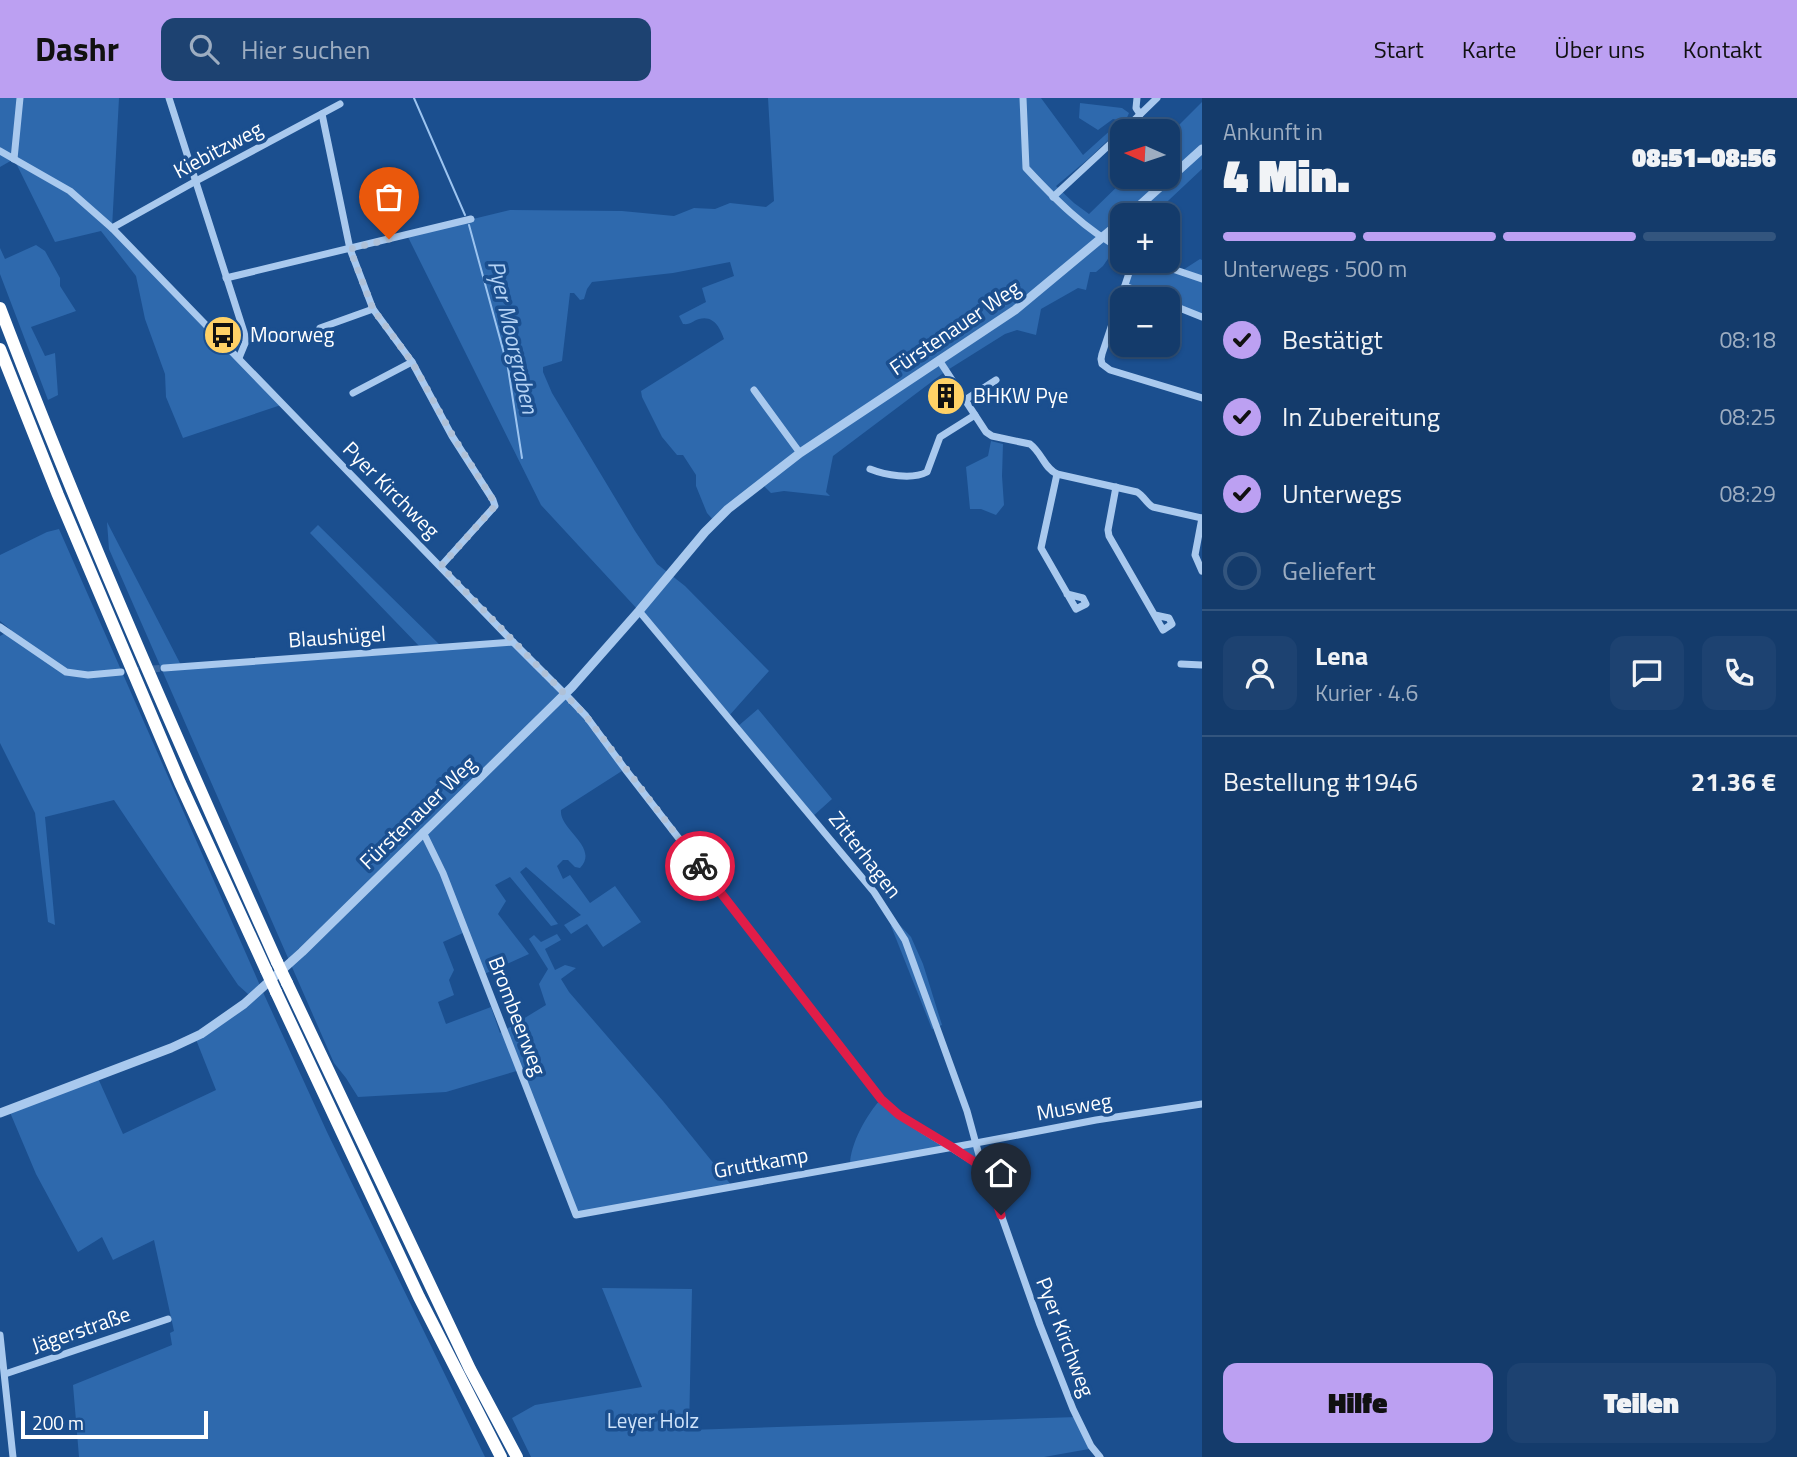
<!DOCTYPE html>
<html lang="de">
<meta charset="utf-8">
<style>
body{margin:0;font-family:"Titillium Web",sans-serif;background:#1d4271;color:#f1f3f6;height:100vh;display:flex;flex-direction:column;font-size:26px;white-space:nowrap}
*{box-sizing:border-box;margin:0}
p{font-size:23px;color:#9dadc1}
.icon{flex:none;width:38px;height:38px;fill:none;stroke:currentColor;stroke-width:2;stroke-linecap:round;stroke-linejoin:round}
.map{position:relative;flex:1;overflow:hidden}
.panel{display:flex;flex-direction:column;background:#143b6b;width:595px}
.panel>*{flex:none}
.needle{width:46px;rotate:273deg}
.fabs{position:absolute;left:1110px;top:21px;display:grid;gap:14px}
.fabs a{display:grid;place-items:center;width:70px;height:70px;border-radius:14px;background:#143b6b;box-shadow:0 2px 5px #0004,0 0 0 2px #33557e;font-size:35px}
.scale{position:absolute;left:21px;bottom:18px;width:187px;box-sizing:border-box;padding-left:7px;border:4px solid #fff;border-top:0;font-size:19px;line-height:24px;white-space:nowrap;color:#fff;-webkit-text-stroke:5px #1b4f8f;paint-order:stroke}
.pin{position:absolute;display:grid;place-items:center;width:60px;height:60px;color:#fff;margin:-72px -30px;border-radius:50% 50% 50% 0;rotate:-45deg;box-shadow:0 0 7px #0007}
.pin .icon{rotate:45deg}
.courier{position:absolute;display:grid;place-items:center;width:70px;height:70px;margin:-35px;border:5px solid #e11d48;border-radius:50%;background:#fff;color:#222;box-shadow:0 2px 9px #0007}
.head em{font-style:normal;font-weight:800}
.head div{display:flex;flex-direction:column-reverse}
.head{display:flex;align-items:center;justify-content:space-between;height:119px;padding:0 21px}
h1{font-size:46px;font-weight:800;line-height:52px}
.bar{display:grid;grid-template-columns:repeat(4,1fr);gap:10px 7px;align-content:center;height:84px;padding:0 21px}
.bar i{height:9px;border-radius:5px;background:#33557e}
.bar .active{background:#bca0f2}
.bar p{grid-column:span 4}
.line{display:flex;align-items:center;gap:18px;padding:0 21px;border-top:2px solid #33557e}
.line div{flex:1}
.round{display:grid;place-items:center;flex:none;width:74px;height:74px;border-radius:14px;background:#1d4271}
ol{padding:0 21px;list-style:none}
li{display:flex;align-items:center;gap:21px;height:77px}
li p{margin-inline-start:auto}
li .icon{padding:7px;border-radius:50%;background:#bca0f2;color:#111;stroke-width:4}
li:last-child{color:#9dadc1}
li i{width:38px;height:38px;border:4px solid #33557e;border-radius:50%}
.action{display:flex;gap:14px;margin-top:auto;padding:14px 21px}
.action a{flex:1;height:80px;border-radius:14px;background:#bca0f2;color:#111;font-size:28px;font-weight:800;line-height:80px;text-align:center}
.action a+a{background:#1d4271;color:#f1f3f6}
header{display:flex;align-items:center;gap:42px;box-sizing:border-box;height:98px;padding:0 35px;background:#bca0f2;color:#111}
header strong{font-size:33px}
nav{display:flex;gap:38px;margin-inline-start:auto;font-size:24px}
.search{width:490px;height:63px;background:#1d4271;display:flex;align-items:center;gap:18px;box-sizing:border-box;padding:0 24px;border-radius:14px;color:#9dadc1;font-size:26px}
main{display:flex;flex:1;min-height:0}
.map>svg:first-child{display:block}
.green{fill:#2e69ad}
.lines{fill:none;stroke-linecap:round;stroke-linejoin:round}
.stream{stroke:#9cc4f0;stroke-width:2}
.minor-tunnel{stroke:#3d69a0;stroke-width:7;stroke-dasharray:7 3.5;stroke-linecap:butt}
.minor{stroke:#a9c9ee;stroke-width:7}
.tertiary{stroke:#a9c9ee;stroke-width:9}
.motorway{stroke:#fff;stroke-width:12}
.motorway-bridge{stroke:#fff;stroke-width:12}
.done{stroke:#afc1d8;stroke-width:7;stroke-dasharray:0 12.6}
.route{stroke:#e11d48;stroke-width:9}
.labels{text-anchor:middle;stroke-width:7;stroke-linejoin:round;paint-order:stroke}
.street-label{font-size:21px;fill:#fff;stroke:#1b4f8f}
.poi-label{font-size:21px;fill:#fff;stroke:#1b4f8f;text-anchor:start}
.park-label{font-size:21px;fill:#cfe3fa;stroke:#1b4f8f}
.water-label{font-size:23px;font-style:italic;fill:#b5d3f5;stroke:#1b4f8f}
</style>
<header>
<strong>Dashr</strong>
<div class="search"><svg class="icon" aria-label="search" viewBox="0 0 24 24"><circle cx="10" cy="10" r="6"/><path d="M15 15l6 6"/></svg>Hier suchen</div>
<nav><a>Start</a><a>Karte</a><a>Über uns</a><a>Kontakt</a></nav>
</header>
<main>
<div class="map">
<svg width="1202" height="1359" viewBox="0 0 1202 1359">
<rect width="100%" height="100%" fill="#1b4f8f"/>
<g class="green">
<path d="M 0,0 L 119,0 L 112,130 L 284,306 L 183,340 L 166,299 L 165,276 L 145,221 L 136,178 L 101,133 L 55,144 L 14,61 L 0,69 Z"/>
<path d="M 768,0 L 1041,0 L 1083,57 L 1114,29 L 1120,31 L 1087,62 L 1056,88 L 1074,105 L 1089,116 L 1127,79 L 1167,79 L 1167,39 L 1202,4 L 1202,71 L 1153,117 L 1122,117 L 1122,151 L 1116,149 L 1103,168 L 1096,174 L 1090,174 L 1086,192 L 1078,190 L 1041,211 L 1036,237 L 1017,232 L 1005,236 L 946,273 L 833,358 L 826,394 L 830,398 L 784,393 L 771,395 L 761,385 L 715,424 L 707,415 L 696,388 L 696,377 L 683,357 L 677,357 L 662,339 L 642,299 L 641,293 L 724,241 C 720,230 714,217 699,221 C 692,223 691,227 683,226 L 679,218 L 706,204 L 702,190 L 734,178 L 730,164 L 673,175 L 592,184 L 587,191 L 584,201 L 580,202 L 574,195 L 570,195 L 562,263 L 543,269 L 543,274 L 552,295 L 635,433 L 657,466 L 685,488 L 769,573 L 728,619 L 737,629 L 758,611 L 832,701 L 812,719 L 639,513 L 541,407 L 407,137 L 510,112 L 622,113 L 674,118 L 694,110 L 715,111 L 730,105 L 766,109 L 774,103 Z"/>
<path d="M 1080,5 L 1122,10 L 1129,15 L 1125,24 L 1113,21 L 1098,32 L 1079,20 Z"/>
<path d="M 36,147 L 45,153 L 60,180 L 60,188 L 76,213 L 31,229 L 45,258 L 55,255 L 58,297 L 48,302 L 0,176 L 0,150 L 5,161 Z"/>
<path d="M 1200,161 L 1202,162 L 1202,219 L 1167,205 L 1167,201 L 1157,201 L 1125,188 L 1133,163 L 1149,163 L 1182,175 L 1186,170 Z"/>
<path d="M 991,343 L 1003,346 L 1002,378 L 1004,407 L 996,417 L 981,411 L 970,411 L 966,369 L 988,358 Z"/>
<path d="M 107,424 L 182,569 L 421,550 L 310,435 L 318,427 L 442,549 L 513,544 L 569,600 L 625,671 L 561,712 C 559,732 600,749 580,770 L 575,769 L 568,762 L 563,762 L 557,768 L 563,781 L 570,777 L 590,805 L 615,788 L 641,824 L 603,849 L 587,826 L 571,836 L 564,827 L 581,817 L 526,769 L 520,774 L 558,826 L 551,828 L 510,779 L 495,787 L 506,803 L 498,816 L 529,856 L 482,877 L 465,834 L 443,844 L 454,872 L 449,882 L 454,897 L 438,904 L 446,926 L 491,909 L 500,935 L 546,907 L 539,886 L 548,871 L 529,841 L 534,837 L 541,844 L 557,836 L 561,842 L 545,851 L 555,872 L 565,867 L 576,870 L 561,881 L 569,894 L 663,1003 L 732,1088 L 577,1115 L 520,972 L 446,994 L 358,999 L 346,980 L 334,965 L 109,451 Z"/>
<path d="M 59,431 L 262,892 L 327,1034 L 485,1359 L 79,1359 L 73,1287 L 172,1247 L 170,1235 L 174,1233 L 154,1142 L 113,1162 L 102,1139 L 78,1154 L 36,1076 L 9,1012 L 97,978 L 123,1036 L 216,992 L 195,939 L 256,895 L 248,896 L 238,887 L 114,702 L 45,719 L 55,827 L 48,824 L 35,715 L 0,645 L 0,538 L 11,532 L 0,523 L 0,457 L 47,434 Z"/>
<path d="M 896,823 L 911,839 L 923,866 L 942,927 L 932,931 L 891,828 Z"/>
<path d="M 881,1001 L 899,1017 L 952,1049 L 976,1045 L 982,1069 L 952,1049 L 850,1067 C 850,1046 867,1016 881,1001 Z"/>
<path d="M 602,1190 L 692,1191 L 689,1332 L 1077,1319 L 1089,1351 L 1044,1359 L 531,1359 L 512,1320 L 535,1307 L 642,1289 Z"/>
</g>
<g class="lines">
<g class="stream">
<path d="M 414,0 L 465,117"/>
<path d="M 469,127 L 508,270 L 522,360"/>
</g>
<path class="minor-tunnel" d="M 132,573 L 164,570"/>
<g class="minor">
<path d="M 169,0 L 244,234 L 246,243 L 239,260"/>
<path d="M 1023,0 L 1026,70 C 1054,100 1085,132 1122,151"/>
<path d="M 1137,0 L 1136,10 L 1140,16"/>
<path d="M 322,16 L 350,151 L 373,211 L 412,264 L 452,338 L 493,402 L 495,408 L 441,468"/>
<path d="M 1123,33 L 1157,0"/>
<path d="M 0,53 L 70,93 L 112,130 L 513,544 L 569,600 L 586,618 L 625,671 L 881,1001 L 899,1017 L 982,1069 L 992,1091 L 1040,1227 L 1073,1311 L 1091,1348 L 1100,1359"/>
<path d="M 14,61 L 20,0"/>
<path d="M 1053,99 L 1122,35"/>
<path d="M 112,130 L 196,83 L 340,6"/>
<path d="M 1133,163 L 1102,256 L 1101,261 L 1102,266 L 1110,272 L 1202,300"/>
<path d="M 1149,163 L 1202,181"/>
<path d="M 226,180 L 471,121"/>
<path d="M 1125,188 L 1157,201"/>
<path d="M 1167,205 L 1202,219"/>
<path d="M 320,230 L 373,211"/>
<path d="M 939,262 L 986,334 L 992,338 L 1030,346 C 1042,355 1044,370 1057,376 L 1137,394 C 1144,398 1146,405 1153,409 L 1202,420"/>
<path d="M 754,292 L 800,355"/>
<path d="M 353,295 L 412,264"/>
<path d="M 965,302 L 996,282"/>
<path d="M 870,371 C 885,377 912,382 927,374 L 940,339 L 975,317"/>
<path d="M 1057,376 L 1041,450 L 1076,511 L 1086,506 L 1083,500 L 1067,496"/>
<path d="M 1116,389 L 1108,432 L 1109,438 L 1163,532 L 1172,526 L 1169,520 L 1155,517"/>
<path d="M 1202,420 L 1195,457 L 1202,473"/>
<path d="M 639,513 L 874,794 L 905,842 L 967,1013 L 982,1068"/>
<path d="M 0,529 L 66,574 L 88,577 L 121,574"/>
<path d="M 1181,566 L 1202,567"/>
<path d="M 164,570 L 513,544"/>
<path d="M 423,734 L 443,775 L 576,1117 L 976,1045 L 1096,1022 L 1202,1006"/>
<path d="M 0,1237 L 13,1359"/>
<path d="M 5,1276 L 168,1221"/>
</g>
<g class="tertiary">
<path d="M 1129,117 L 1202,51"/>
<path d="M 0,1015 L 171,950 L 201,936 L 244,906 L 302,854 L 572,589 L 639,513 L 705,434 L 728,411 L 800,355 L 1015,212 L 1122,123"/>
</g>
<g class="motorway">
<path d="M 0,210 C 84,431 180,648 277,864"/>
<path d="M 0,251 L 58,397 L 180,685 L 266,872"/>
<path d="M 287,885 L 470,1271 L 517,1359"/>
<path d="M 276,894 L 419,1199 L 501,1359"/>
</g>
<g class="motorway-bridge">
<path d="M 277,864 L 287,885"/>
<path d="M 266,872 L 276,894"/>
</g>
</g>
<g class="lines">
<path class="done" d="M 389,141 L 350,151 L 373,211 L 412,264 L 453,338 L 493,402 L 495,408 L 441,468 L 586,618 L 700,768"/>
<path class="route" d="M 700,768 L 881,1001 L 899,1017 L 952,1049 L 982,1069 L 992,1091 L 1001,1117"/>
</g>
<defs>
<symbol id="bus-disc" viewBox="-11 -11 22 22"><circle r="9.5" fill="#ffd166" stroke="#1b4f8f"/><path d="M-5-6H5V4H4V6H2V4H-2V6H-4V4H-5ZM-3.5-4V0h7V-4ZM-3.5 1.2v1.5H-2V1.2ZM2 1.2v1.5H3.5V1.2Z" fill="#111"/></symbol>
<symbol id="building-disc" viewBox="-11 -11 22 22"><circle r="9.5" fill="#ffd166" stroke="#1b4f8f"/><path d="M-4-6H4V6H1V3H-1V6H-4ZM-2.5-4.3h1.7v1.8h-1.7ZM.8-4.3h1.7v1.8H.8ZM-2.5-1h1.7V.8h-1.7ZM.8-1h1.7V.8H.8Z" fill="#111"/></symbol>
</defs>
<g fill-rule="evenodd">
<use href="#bus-disc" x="201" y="215" width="44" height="44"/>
<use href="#building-disc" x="924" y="276" width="44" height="44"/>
</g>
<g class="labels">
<g class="street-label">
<text transform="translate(218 52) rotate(-28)" y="7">Kiebitzweg</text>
<text transform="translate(955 230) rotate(-34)" y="7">Fürstenauer Weg</text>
<text transform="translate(391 392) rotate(45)" y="7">Pyer Kirchweg</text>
<text transform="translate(337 539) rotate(-4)" y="7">Blaushügel</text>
<text transform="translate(418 715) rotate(-44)" y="7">Fürstenauer Weg</text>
<text transform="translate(865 757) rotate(52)" y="7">Zitterhagen</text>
<text transform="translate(517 918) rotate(69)" y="7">Brombeerweg</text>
<text transform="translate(1074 1009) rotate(-10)" y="7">Musweg</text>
<text transform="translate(761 1065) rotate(-10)" y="7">Gruttkamp</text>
<text transform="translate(81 1232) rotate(-19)" y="7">Jägerstraße</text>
<text transform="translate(1065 1239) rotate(69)" y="7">Pyer Kirchweg</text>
</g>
<g class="poi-label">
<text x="250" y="244">Moorweg</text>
<text x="973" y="305">BHKW Pye</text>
</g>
<g class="park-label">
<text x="653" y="1330">Leyer Holz</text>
</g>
<g class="water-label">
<text transform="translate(513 239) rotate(77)" y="8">Pyer Moorgraben</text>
</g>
</g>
</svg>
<div class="fabs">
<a><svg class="needle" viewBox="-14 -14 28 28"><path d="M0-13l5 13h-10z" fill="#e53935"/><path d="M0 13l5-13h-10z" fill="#9dadc1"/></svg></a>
<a>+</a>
<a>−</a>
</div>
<div class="scale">200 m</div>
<div class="pin" style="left:389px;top:141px;background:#ea580c"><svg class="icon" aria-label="bag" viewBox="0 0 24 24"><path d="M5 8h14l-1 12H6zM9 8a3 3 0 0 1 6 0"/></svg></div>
<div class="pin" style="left:1001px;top:1117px;background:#1f2937"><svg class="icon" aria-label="home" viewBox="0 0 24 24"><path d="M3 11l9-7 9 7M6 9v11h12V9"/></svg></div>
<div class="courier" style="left:700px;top:768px"><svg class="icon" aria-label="bike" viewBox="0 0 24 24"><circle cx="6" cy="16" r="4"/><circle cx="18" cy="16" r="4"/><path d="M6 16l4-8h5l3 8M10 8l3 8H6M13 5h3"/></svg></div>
</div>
<section class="panel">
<div class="head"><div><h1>4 Min.</h1><p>Ankunft in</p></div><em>08:51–08:56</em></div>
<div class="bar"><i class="active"></i><i class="active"></i><i class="active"></i><i></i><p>Unterwegs · 500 m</p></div>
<ol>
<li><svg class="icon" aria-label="check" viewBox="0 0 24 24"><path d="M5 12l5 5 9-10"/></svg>Bestätigt<p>08:18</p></li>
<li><svg class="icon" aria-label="check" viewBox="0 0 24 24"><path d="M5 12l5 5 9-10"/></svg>In Zubereitung<p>08:25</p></li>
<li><svg class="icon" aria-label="check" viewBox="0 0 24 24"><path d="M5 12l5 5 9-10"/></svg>Unterwegs<p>08:29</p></li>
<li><i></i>Geliefert</li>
</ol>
<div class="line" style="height:126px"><a class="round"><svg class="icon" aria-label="person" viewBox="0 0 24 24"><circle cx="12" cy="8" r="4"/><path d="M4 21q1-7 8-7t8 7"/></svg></a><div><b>Lena</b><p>Kurier · 4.6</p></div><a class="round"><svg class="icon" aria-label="chat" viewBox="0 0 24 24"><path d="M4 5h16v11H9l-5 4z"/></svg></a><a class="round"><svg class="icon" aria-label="phone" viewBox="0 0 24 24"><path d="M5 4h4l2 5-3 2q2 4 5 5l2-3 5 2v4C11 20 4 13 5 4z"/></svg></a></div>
<div class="line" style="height:91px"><div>Bestellung #1946</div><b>21.36 €</b></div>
<div class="action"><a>Hilfe</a><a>Teilen</a></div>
</section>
</main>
